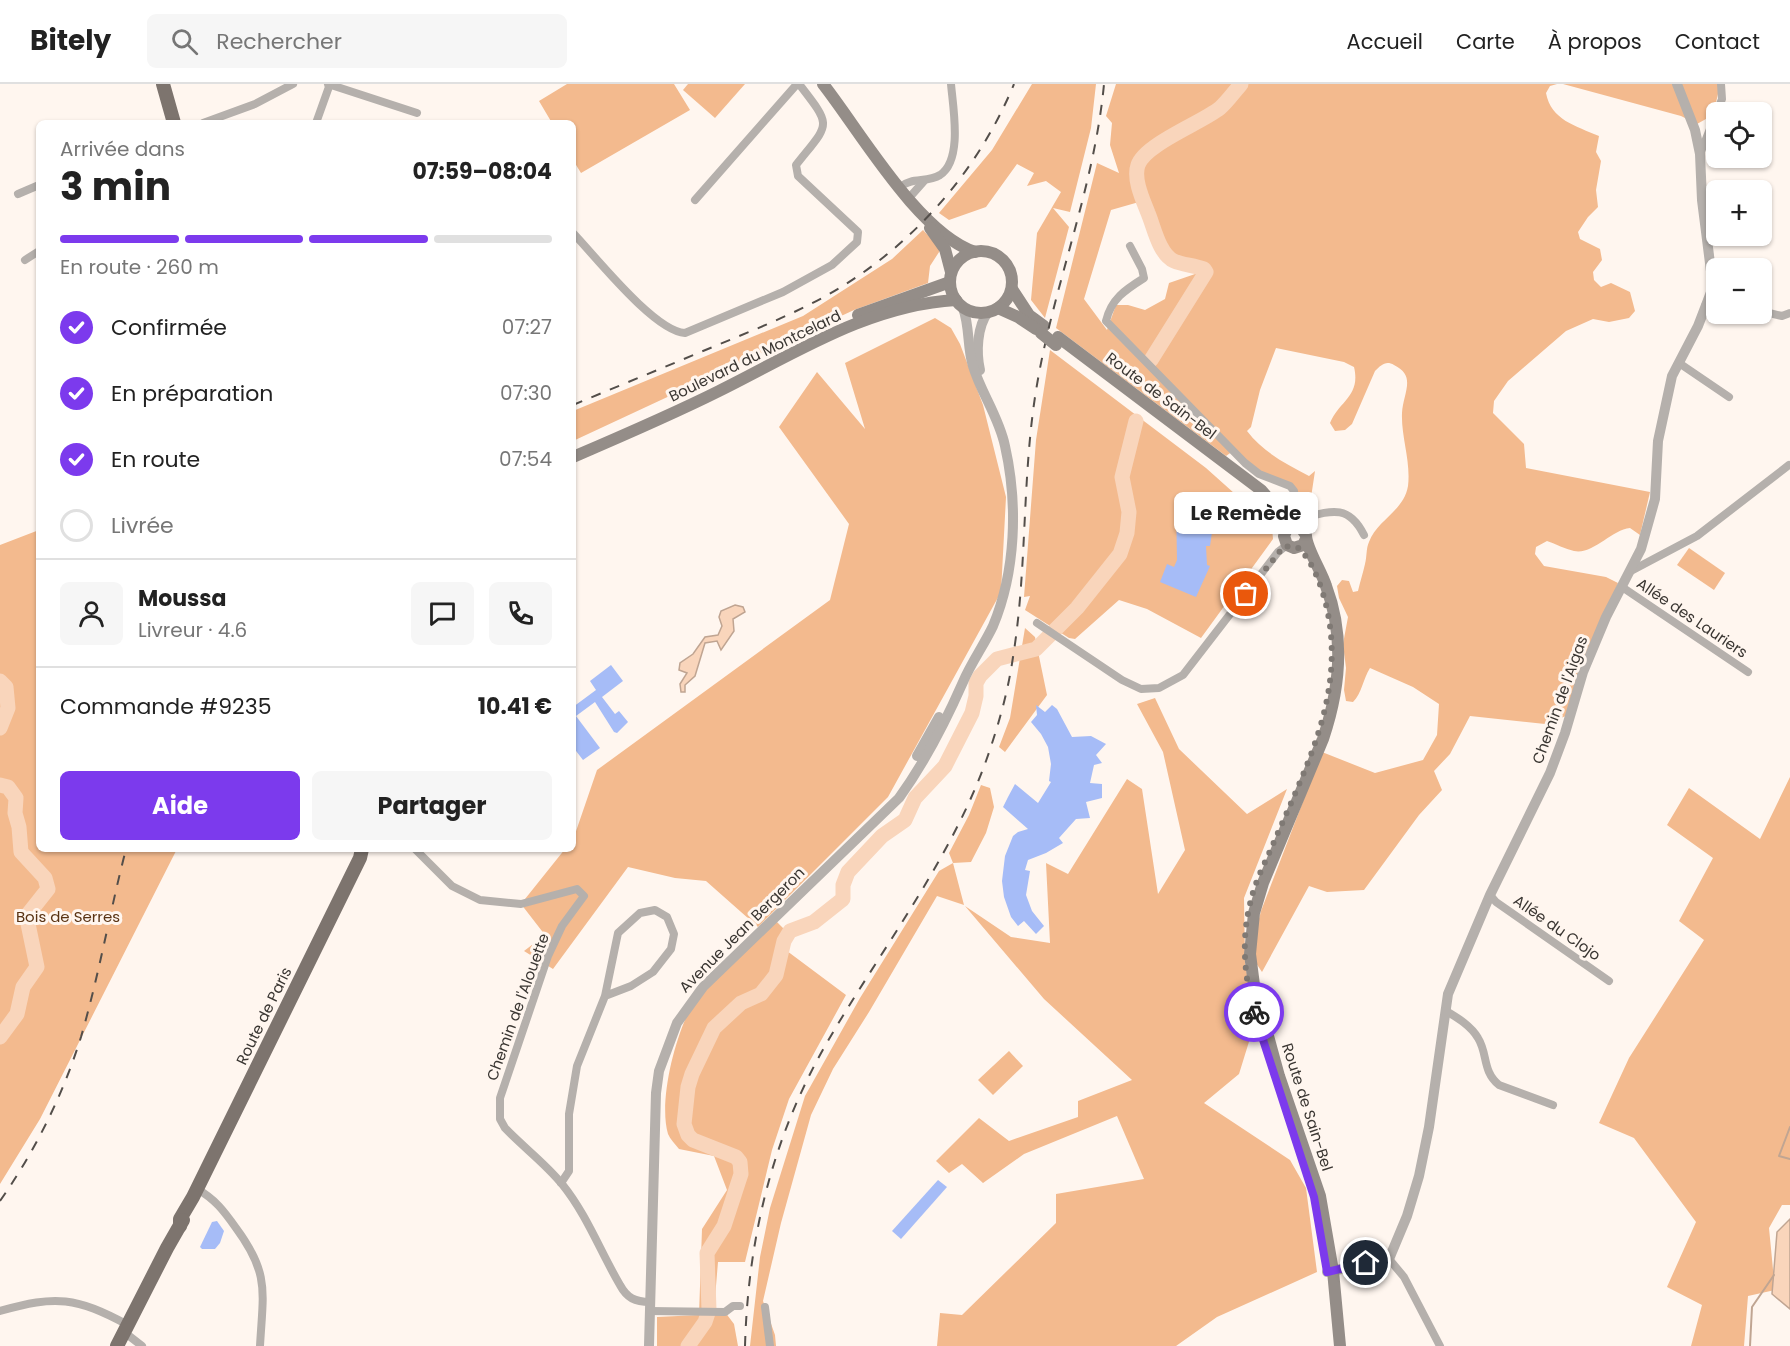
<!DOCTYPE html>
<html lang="fr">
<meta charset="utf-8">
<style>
body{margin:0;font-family:Poppins,sans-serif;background:#f6f6f6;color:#222;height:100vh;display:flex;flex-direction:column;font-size:22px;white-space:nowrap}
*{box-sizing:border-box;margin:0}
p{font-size:20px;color:#767676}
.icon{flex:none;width:33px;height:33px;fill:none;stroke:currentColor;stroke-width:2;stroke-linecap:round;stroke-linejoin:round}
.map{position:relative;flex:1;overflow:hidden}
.side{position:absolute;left:36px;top:36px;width:540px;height:732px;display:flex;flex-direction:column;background:#fff;border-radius:9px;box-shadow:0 2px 4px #0004}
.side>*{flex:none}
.controls{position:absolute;left:1706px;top:18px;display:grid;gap:12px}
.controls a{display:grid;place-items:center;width:66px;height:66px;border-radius:9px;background:#fff;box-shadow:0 2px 4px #0004;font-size:30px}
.pin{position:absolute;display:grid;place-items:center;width:51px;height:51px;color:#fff;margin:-26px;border:3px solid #fff;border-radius:50%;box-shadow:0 2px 6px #0007}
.courier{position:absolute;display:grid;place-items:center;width:60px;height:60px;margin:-30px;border:4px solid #7c3aed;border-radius:50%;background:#fff;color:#222;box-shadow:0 2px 8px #0007}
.bubble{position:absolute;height:42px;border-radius:9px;background:#fff;box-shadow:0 2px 4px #0004;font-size:20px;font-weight:700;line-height:42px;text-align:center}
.headline em{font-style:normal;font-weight:700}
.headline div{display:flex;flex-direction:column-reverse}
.headline{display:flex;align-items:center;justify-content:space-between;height:102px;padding:0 24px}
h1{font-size:39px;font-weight:700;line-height:45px}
.bar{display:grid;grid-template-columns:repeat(4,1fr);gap:9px 6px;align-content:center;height:72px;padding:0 24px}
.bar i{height:8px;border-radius:4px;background:#e0e0e0}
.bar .on{background:#7c3aed}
.bar p{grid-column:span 4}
.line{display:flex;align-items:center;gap:15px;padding:0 24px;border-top:2px solid #e0e0e0}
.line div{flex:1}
.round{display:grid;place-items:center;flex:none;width:63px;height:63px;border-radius:9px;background:#f6f6f6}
ol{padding:0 24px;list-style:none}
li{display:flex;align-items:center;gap:18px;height:66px}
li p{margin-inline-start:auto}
li .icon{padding:6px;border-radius:50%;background:#7c3aed;color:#fff;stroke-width:4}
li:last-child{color:#767676}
li i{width:33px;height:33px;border:3px solid #e0e0e0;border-radius:50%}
.button{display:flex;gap:12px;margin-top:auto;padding:12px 24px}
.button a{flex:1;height:69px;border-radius:9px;background:#7c3aed;color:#fff;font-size:24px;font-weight:700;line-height:69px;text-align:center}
.button a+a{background:#f6f6f6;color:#222}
header{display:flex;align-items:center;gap:36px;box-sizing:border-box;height:84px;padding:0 30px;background:#fff;border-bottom:2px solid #e0e0e0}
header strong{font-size:28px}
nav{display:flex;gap:33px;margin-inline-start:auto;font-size:21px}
.search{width:420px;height:54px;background:#f6f6f6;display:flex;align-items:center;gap:15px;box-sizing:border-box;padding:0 21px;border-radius:9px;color:#767676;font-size:22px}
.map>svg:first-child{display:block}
.green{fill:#f3ba8e;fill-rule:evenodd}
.water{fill:#f9d5bb;stroke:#c0a592;stroke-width:1.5}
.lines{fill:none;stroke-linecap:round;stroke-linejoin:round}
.stream{stroke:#c0a592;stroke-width:2}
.river{stroke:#f9d5bb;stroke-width:15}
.building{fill:#a6bcf7}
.minor{stroke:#b5b0ac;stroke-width:8}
.tertiary{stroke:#b5b0ac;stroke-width:10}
.secondary{stroke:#948d88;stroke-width:12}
.primary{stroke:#7d746e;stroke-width:14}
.rail{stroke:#534e4a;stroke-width:2;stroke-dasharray:10 10;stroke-linecap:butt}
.secondary-bridge{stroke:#948d88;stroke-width:12}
.done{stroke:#7f7974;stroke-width:6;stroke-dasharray:0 10.8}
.route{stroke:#7c3aed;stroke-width:8}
.labels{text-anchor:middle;stroke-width:6;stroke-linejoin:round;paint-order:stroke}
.street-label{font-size:15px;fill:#3a3632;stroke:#fff6ef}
.park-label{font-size:15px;fill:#593313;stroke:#fff6ef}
</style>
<header>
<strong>Bitely</strong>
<div class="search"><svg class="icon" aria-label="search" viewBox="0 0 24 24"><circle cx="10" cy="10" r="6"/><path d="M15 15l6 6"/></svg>Rechercher</div>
<nav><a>Accueil</a><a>Carte</a><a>À propos</a><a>Contact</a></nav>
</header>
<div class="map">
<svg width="1790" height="1262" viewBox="0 0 1790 1262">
<rect width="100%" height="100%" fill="#fff6ef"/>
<g class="green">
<path d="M 567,0 L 674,0 L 690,26 L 581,89 L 573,76 L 573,39 L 552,39 L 539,17 Z"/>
<path d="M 688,0 L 745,0 L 715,34 L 683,6 Z"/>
<path d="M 1032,0 L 1096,0 L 1091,44 L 1070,128 L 1053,124 L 1069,143 L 1045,234 L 1031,216 L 1037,149 L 1061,108 L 1046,97 L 1027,102 L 1034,89 L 1017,80 L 986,123 L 949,136 L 939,129 L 992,66 Z"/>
<path d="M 1116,0 L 1557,0 L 1550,2 L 1546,9 C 1551,36 1576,42 1599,52 L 1596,68 L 1601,77 L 1596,106 L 1598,123 L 1588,133 L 1578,148 L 1580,155 L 1600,165 L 1602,176 L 1593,188 L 1594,196 L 1601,203 L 1611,199 L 1630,208 L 1635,227 L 1629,234 L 1609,238 L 1593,235 L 1566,247 L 1508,297 L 1494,317 L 1493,329 L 1524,360 L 1526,384 L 1650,408 L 1640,451 L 1630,444 C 1611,446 1593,471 1574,467 C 1565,465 1556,460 1547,457 L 1536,463 L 1535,470 L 1544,482 L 1606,493 L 1618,499 L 1566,632 L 1545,640 L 1470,632 L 1450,670 L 1434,687 L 1442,706 L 1419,731 L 1364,806 L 1327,808 L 1309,802 L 1262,888 L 1250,870 L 1261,827 L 1322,668 L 1375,689 L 1423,676 L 1437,651 L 1439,620 L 1413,603 L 1370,584 C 1363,595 1362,609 1353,618 L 1346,617 L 1344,606 L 1346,584 L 1343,560 L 1348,533 L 1339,514 L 1337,502 L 1342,496 L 1349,497 L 1353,508 L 1358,507 C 1360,498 1363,489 1365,480 C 1367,473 1366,464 1369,458 C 1377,436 1404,427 1408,402 C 1411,377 1401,353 1402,329 C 1403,309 1417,292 1394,281 C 1386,276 1381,281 1375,287 L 1352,340 L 1345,346 L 1335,347 L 1330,339 C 1339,317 1361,312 1354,283 L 1344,278 L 1276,264 L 1260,306 L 1251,343 L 1247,347 C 1264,369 1285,379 1309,392 L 1315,387 L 1309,427 L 1294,421 L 1294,407 L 1259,390 L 1233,367 L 1226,372 L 1056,244 L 1097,79 L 1119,89 L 1110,61 L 1112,39 L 1106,32 ZM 1146,116 L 1166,166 L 1171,172 L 1207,184 L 1205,194 L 1198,189 L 1169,199 L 1165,215 L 1145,226 L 1128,221 L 1116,221 L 1107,246 L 1084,215 L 1111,126 Z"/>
<path d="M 1563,0 L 1718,0 L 1718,10 L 1713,31 L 1697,40 L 1681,32 Z"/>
<path d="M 923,146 L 941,165 L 930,182 L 928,199 L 854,226 L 573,357 L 573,327 L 803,232 L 892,175 Z"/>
<path d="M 935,234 L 951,244 L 960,260 L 983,321 L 1006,413 L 1001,508 L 888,713 L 758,843 L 706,797 L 675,794 L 628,783 L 553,885 L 524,867 L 545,851 L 521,820 L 565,765 L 573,765 L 573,756 L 597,686 L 830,516 L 849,440 L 779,343 L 817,288 L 865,345 L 845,279 Z"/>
<path d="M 1050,266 L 1206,384 L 1272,443 L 1273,455 L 1201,554 L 1147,525 L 1119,516 L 1075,555 L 1069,554 L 1025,526 L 1030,512 L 1024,513 L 1036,356 Z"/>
<path d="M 39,446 L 39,765 L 177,765 L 40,1035 L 0,1100 L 0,461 Z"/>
<path d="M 1689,464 L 1725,489 L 1714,506 L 1677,481 Z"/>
<path d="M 1025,544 L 1035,553 L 1047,611 L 1005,668 L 999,663 L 1010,634 Z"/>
<path d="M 1155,614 L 1179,665 L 1247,730 L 1287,705 L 1244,814 L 1245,880 L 1256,935 L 1239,990 L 1204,1019 L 1290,1076 L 1306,1104 L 1317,1188 L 1217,1233 L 1176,1262 L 937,1262 L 940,1229 L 962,1231 L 1056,1139 L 1056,1110 L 1144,1095 L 1117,1032 L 1024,1070 L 983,1099 L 962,1080 L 949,1089 L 936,1077 L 979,1034 L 1009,1057 L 1078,1033 L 1078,1017 L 1132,996 L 1044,915 L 965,822 L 1011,853 L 1050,859 L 1046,779 L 1068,790 L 1127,695 L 1142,705 L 1158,810 L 1185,766 L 1163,668 L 1137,620 Z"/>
<path d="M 1790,693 L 1790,1121 L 1782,1121 L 1769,1144 L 1775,1206 L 1748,1212 L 1744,1262 L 1691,1262 L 1702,1221 L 1667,1203 L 1696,1138 L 1634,1054 L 1599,1039 L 1629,974 L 1704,856 L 1679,837 L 1713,774 L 1667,741 L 1689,704 L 1760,755 Z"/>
<path d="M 981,701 L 990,704 L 994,723 L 986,749 L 971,778 L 953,779 L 964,821 L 937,812 L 869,928 L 833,985 L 811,1031 L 781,1139 L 763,1217 L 775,1251 L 776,1262 L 750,1262 L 760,1173 L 770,1124 L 805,1012 L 860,914 L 939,787 L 953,779 L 949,769 L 969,731 Z"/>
<path d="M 773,834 L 785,846 L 779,861 L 846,911 L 789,1015 L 772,1066 L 745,1178 L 718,1178 L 714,1226 L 725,1228 L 734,1240 L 738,1262 L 657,1262 L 657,1233 L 699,1231 L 702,1145 L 727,1106 L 714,1072 L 679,1065 C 675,1060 670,1055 668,1050 C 657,1013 680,930 704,902 C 725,878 751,856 773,834 Z"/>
<path d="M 1009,967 L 1023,982 L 993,1011 L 978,996 Z"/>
</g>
<g class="water">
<path d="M 735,521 L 743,523 L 745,528 L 733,535 L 734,547 L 721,566 L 717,557 L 705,559 L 695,592 L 685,601 L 685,608 L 681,608 L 680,600 L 687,589 L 679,586 L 680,579 L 693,570 L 705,553 L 718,551 L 722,542 L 719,533 L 721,527 Z"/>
<path d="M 1790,1135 L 1790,1225 L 1772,1210 L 1777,1148 Z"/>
</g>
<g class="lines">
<g class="stream">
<path d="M 1790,1043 L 1779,1072 L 1790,1075"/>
<path d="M 1750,1262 L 1752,1223 L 1774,1191"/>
</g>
<g class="river">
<path d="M 1151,276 L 1206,188 L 1204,185 C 1194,181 1183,181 1174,177 C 1159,170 1154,143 1148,129 C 1143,116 1133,95 1138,81 C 1145,60 1203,38 1220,24 C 1227,18 1235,7 1241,0"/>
<path d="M 0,597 L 6,603 L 8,624 L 0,644"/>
<path d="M 0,701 L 8,703 L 16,714 L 15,729 L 19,743 L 21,768 L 45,794 L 48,805 L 29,829 L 27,835 L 37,883 L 23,903 L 17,930 L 0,953"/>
<path d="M 688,1262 L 705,1238 L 709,1226 L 707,1169 L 724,1142 L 741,1090 L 740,1078 L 736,1073 L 693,1056 L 688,1051 L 684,1040 L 688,1003 L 692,990 L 714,944 L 741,919 L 761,910 L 776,891 L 784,857 L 790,847 L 814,838 L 843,815 L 843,801 L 848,788 L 882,752 L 905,736 L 915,714 L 945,682 L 972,629 L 976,612 L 976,599 L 980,592 L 997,575 L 1036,565 L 1077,524 L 1120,470 L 1127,449 L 1129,428 L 1122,393 L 1136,337"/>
</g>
</g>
<g class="building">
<path d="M 1184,414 L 1206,419 L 1206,428 L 1210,429 L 1213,441 L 1210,462 L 1206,462 L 1207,481 L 1210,482 L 1196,513 L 1160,498 L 1167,480 L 1174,483 L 1177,476 L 1176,419 L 1183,419 Z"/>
<path d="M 611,581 L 623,597 L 602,613 L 615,630 L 619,627 L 628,638 L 617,649 L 614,648 L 595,618 L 576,632 L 600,664 L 583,676 L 573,663 L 573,623 L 596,606 L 590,597 Z"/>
<path d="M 1036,621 L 1045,628 L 1052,621 L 1057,625 L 1072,653 L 1091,652 L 1106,660 L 1096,671 L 1102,679 L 1094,681 L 1090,699 L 1102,700 L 1102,714 L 1086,718 L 1090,734 L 1076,735 L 1059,754 L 1063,759 L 1046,769 L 1028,776 L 1025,786 L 1030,787 L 1026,811 L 1032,827 L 1044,842 L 1036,850 L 1024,837 L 1018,842 L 1011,833 L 1004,813 L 1002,797 L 1005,772 L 1013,752 L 1018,748 L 1028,745 L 1003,723 L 1008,713 L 1015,700 L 1038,719 L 1051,698 L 1049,697 L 1051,680 L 1048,663 L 1041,650 L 1031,638 L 1037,631 Z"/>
<path d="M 938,1096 L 947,1103 L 901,1155 L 892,1147 Z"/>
<path d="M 217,1137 L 224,1147 L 220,1159 L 215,1165 L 202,1165 L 200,1163 L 212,1138 Z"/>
</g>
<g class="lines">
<g class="minor">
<path d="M 328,0 L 417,29"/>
<path d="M 203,39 L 255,20 L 293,0"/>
<path d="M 316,39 L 330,0"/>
<path d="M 1700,70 L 1722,15 L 1721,0"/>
<path d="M 900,103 C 912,93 927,99 940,91 C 963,76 953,24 951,0"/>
<path d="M 18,110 L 39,101"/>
<path d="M 909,114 L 924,97"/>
<path d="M 695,116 L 797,0"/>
<path d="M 573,149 C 596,173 654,247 685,249 L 783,208 L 832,181 L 857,158 L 858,148 L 798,92 L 796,81 C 830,38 833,44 799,0"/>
<path d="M 1130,162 L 1142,185 L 1144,194 C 1125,206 1111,215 1106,237 L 1245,379 L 1259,390 L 1290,402 L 1294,407 L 1296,426 L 1303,434"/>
<path d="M 25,176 L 39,167"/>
<path d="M 1705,222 L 1716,224"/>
<path d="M 1761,227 L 1782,232 L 1790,229"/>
<path d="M 1679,279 L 1729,313"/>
<path d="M 1302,437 L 1303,434 C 1333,426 1349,421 1364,451"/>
<path d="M 1629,488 L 1697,452 L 1789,381"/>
<path d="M 1622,503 L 1748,588"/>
<path d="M 1037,539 L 1122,596 L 1141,605 L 1159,604 L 1183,591 L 1278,468 L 1287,461"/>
<path d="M 415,765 L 452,802 L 480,816 L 521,820 L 577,805 L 584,812 L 562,842 L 548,872 L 500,1014 L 500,1035 L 505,1044 C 523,1063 545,1079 562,1100 C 587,1131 600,1167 620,1201 C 627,1214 635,1218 650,1218"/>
<path d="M 1490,811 L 1496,818 L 1609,897"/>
<path d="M 1446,927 C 1458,934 1471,942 1478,954 C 1488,970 1482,987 1499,1001 L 1553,1021"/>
<path d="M 561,1099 L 569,1087 L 569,1030 L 577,982 L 605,912 L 618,849 L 640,829 L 655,826 L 667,833 L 674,850 L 671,865 L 653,888 L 631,902 L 605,912"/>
<path d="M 197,1105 C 215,1115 224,1127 236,1144 C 270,1190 263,1208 260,1262"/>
<path d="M 1389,1175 L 1404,1193 L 1440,1262"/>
<path d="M 765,1223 L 770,1262"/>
<path d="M 0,1227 C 56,1211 76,1213 128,1241"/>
<path d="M 650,1227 L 725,1228 L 733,1222 L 740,1222"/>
<path d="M 124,1248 L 142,1262"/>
</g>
<g class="tertiary">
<path d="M 980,286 C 976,268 977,243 988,228"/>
<path d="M 917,672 L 939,633"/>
<path d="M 1327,1188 L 1389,1175 L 1407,1132 L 1419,1092 L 1429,1043 L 1448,910 L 1490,811 L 1550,689 L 1565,649 L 1583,588 L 1606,533 L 1641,465 L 1655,415 L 1658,357 L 1672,292 L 1698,242 L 1713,203 L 1702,116 L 1700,70 L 1695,46 L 1677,0"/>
<path d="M 649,1262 L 656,1009 L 659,987 L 677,939 L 703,903 L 899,714 C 925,678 945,639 963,598 C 971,579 984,561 993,542 C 1016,487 1018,420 1005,362 C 999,333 981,309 973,282 C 967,263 970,243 963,224"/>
</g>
<g class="secondary">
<path d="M 823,0 C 860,47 918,149 975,168"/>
<path d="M 930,144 L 945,165 L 951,188"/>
<circle cx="981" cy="198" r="31"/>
<path d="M 1012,205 L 1029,231 L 1044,242"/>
<path d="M 998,224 L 1018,233 L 1036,245"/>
<path d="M 858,231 L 950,198"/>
<path d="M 1058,253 L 1261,406 L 1292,442"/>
<path d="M 573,373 C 622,352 671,331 719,307 C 794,270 868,221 956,216"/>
<path d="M 1306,455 L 1303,461 L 1294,464 L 1287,461 L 1284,452 L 1287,445 L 1295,442 L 1301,444 L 1306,451 C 1306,464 1322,488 1326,502 C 1345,552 1340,605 1323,655 L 1263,799 L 1254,829 L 1250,870 L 1254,901 L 1279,992 L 1320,1112 L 1333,1187 L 1340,1262"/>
</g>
<g class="primary">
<path d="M 163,0 L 174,39"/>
<path d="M 180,1142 L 180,1135 L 193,1113 L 360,774 L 362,765"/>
<path d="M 117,1262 L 167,1164 L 183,1136"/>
</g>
<g class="rail">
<path d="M 573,321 C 616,303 660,285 703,267 C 744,250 785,234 824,213 C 909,166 977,90 1014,0"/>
<path d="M 0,1117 C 35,1067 63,1011 81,953 C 99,891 110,827 126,765"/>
<path d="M 745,1262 C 748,1155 772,1055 825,962 C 879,868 949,779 986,677 C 998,643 1008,608 1013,573 C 1027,487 1022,399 1035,313 C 1051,207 1094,107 1104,0"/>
</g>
<path class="secondary-bridge" d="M 1041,249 L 1056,261"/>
</g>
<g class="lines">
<path class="done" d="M 1246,510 L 1284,462 L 1299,464 C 1314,480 1322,503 1327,525 C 1346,612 1304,687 1271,765 C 1264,781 1255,798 1251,816 C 1241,853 1244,892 1254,928"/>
<path class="route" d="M 1254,928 L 1314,1113 L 1327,1188 L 1366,1179"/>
</g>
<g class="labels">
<g class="street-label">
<text transform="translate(755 272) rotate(-26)" y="5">Boulevard du Montcelard</text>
<text transform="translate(1161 312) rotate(37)" y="5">Route de Sain-Bel</text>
<text transform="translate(1692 534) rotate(34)" y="5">Allée des Lauriers</text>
<text transform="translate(1560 616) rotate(-70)" y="5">Chemin de l'Aigas</text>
<text transform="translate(1557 844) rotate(35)" y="5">Allée du Clojo</text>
<text transform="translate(742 846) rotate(-45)" y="5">Avenue Jean Bergeron</text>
<text transform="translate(518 923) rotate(-70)" y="5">Chemin de l'Alouette</text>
<text transform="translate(264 932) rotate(-64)" y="5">Route de Paris</text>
<text transform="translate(1307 1023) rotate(72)" y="5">Route de Sain-Bel</text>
</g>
<g class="park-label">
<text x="68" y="838">Bois de Serres</text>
</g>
</g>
</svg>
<div class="controls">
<a><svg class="icon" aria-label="locate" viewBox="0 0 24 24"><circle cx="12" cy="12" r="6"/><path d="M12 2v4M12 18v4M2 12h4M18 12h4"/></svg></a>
<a>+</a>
<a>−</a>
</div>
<div class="pin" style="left:1246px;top:510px;background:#ea580c"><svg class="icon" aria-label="bag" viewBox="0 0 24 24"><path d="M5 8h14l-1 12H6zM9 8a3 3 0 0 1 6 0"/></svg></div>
<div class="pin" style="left:1366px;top:1179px;background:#1f2937"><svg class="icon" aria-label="home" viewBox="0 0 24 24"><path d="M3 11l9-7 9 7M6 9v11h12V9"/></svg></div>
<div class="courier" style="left:1254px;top:928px"><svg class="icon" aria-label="bike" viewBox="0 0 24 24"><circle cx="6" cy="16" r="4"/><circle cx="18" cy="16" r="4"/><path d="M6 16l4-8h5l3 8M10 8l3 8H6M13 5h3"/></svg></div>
<div class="bubble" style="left:1174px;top:408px;width:144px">Le Remède</div>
<section class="side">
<div class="headline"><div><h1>3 min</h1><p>Arrivée dans</p></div><em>07:59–08:04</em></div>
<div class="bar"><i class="on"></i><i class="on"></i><i class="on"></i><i></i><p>En route · 260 m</p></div>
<ol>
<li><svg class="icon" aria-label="check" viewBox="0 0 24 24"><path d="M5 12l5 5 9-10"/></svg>Confirmée<p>07:27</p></li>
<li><svg class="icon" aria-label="check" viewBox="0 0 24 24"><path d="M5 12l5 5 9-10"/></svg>En préparation<p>07:30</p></li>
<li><svg class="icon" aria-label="check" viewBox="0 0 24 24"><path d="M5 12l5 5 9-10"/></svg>En route<p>07:54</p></li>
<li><i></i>Livrée</li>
</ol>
<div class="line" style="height:108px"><a class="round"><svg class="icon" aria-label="person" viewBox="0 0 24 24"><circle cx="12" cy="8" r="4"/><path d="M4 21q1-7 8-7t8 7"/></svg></a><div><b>Moussa</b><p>Livreur · 4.6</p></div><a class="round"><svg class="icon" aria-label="chat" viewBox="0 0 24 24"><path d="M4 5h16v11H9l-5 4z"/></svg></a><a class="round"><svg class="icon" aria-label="phone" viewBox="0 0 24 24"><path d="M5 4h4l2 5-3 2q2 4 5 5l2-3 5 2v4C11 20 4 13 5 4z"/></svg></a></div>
<div class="line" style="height:78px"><div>Commande #9235</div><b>10.41 €</b></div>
<div class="button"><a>Aide</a><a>Partager</a></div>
</section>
</div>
